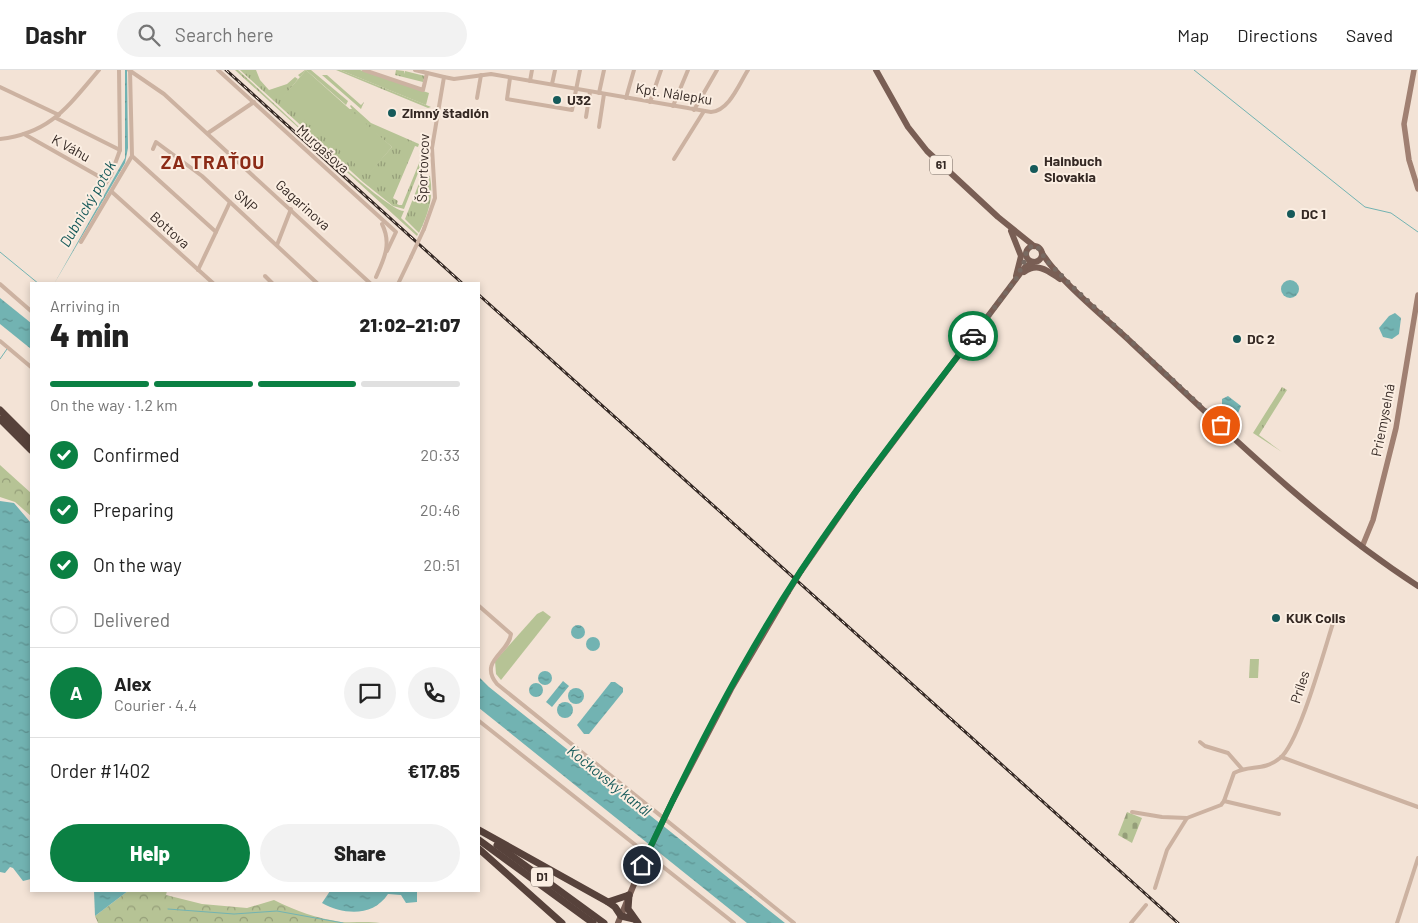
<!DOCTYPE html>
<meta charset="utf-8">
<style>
body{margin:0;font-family:Barlow,sans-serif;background:#f2f2f2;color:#222;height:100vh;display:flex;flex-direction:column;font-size:19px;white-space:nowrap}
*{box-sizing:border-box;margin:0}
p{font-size:16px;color:#767676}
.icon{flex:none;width:28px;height:28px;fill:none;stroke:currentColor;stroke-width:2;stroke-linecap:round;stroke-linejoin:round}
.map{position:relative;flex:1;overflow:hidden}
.details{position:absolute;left:30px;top:212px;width:450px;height:610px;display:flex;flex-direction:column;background:#fff;border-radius:0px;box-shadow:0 2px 8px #0003}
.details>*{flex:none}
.pin{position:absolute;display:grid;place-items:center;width:42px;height:42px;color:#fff;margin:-21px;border:2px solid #fff;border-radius:50%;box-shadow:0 1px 5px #0007}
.courier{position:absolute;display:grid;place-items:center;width:50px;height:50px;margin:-25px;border:4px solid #0b8043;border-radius:50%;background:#fff;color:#222;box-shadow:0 1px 6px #0007}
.summary em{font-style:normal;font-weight:800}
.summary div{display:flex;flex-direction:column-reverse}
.summary{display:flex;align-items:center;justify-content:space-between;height:85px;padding:0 20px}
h1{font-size:32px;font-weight:800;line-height:38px}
.bar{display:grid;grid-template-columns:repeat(4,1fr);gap:8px 5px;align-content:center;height:60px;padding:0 20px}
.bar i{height:6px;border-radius:4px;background:#e0e0e0}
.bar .active{background:#0b8043}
.bar p{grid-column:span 4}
.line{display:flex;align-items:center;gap:12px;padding:0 20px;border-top:1px solid #e0e0e0}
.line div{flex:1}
.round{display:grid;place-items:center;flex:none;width:52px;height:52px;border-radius:26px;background:#f2f2f2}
ol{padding:0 20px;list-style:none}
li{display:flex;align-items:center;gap:15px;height:55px}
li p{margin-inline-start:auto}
li .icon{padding:5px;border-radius:50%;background:#0b8043;color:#fff;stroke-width:4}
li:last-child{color:#767676}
li i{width:28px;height:28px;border:2px solid #e0e0e0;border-radius:50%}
.primary-button{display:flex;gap:10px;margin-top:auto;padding:10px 20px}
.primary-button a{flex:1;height:58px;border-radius:30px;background:#0b8043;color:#fff;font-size:20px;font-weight:800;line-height:58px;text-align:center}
.primary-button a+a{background:#f2f2f2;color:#222}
header{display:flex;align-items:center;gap:30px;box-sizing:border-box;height:70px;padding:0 25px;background:#fff;border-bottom:1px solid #e0e0e0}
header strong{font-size:24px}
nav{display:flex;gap:28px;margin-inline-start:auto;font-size:18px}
.search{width:350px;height:45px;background:#f2f2f2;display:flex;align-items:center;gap:12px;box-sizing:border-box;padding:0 18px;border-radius:28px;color:#767676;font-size:19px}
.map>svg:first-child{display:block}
.grass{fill:url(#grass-tufts)}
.forest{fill:url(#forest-crowns)}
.cemetery{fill:url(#cemetery-stones)}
.garden{fill:#b6c395}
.water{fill:url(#water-ripples)}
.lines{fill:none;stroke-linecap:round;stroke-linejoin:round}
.stream{stroke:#72b3b2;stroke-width:1}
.street{stroke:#ccb2a1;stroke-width:4}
.secondary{stroke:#a08072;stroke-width:5.5}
.primary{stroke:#795e54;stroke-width:6}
.highway{stroke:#57423b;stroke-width:7}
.rail-casing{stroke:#352924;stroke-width:3}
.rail{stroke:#fbeee2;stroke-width:1;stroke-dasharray:4;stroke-linecap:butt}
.street-bridge{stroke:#ccb2a1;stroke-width:4}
.primary-bridge{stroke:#795e54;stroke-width:6}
.done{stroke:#786a62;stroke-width:5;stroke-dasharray:0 9}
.route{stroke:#0b8043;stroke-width:6}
.poi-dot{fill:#165a5a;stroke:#fbeee2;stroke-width:2}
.labels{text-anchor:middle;stroke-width:4;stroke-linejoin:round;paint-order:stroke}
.shield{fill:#fbeee2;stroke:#70645d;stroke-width:1}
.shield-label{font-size:12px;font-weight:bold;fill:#352924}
.street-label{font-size:14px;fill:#352924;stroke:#fbeee2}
.poi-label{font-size:14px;font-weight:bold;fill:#352924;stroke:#fbeee2;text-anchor:start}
.water-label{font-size:15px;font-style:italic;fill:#165a5a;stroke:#fbeee2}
.district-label{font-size:19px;font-weight:bold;letter-spacing:1px;fill:#8c2b16;stroke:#fbeee2}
</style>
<header>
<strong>Dashr</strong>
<div class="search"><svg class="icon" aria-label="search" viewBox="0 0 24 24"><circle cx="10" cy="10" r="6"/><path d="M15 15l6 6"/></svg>Search here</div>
<nav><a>Map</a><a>Directions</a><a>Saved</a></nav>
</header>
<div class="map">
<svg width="1418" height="853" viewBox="0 0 1418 853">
<defs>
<pattern id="grass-tufts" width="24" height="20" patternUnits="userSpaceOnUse" patternTransform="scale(1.25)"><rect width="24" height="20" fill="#b6c395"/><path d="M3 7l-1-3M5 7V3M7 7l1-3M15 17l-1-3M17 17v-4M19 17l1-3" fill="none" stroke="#959e79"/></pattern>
<pattern id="forest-crowns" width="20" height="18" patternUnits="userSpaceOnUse" patternTransform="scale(1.25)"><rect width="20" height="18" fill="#b6c395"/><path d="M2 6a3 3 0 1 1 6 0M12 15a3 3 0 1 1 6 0" fill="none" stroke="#959e79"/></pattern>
<pattern id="cemetery-stones" width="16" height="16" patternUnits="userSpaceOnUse" patternTransform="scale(1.25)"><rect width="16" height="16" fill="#b6c395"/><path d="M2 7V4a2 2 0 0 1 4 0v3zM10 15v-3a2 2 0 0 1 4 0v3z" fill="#959e79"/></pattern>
<pattern id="water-ripples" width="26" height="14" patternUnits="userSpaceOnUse" patternTransform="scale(1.25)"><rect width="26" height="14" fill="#72b3b2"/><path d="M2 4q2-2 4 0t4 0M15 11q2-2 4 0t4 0" fill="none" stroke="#5e9291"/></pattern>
</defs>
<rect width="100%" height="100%" fill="#f3e3d6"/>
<g class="grass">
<path d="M 235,0 L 238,0 C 262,21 383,140 404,141 L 401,148 L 418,164 L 417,166 Z"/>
<path d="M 240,0 L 256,0 L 260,10 L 269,20 L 287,14 L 295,7 L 298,9 L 282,29 L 368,104 L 392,77 L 347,39 L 352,39 L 350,36 L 351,35 L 371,53 L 419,74 L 418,77 L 415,76 L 393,128 L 398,131 L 397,134 L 399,135 L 402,135 L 424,81 L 421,79 L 428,78 L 429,95 L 425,97 L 427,80 L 404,139 L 393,136 L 363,112 Z"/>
<path d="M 305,0 L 311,0 L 348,31 L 346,35 L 306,0 L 300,7 L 298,5 Z"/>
<path d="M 336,0 L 340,0 L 431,37 L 428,38 Z"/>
<path d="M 396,0 L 404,1 L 404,4 L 405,1 L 425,6 L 423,12 L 395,5 Z"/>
<path d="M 322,5 L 327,5 L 361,35 L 364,32 L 361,39 Z"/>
<path d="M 425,105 L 430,106 C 434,128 428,144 419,163 L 405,149 L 420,111 Z"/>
<path d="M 1282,317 L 1287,320 L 1259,365 L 1282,382 L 1253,363 Z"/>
</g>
<g class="forest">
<path d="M 0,395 L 31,423 L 31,446 L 15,432 L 0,427 Z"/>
<path d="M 128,821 L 167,821 L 166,825 L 202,834 L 247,838 L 274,830 C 296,841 316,848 341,852 C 354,853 366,851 380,853 L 98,853 L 95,846 Z"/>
</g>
<path class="cemetery" d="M 1127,742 L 1142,748 L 1132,773 L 1118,765 Z"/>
<g class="garden">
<path d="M 306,0 L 392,77 L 368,105 L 281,29 Z"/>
<path d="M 340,0 L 360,0 L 429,23 L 426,35 Z"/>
<path d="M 543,541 L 551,547 L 501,610 L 496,604 L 495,591 L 537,544 Z"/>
<path d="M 1250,589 L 1259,589 L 1258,608 L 1249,608 Z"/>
</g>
<g class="water">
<path d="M 125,0 L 127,0 L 128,78 L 125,93 L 54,214 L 125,88 Z"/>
<circle cx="1290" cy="219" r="9"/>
<path d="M 0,228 L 31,253 L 31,279 L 0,254 Z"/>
<path d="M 1395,243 L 1401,248 L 1399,264 L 1392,269 L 1383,267 L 1379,258 L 1389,246 Z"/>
<path d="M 1228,326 L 1241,336 L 1238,343 L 1232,343 L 1222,336 L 1222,329 Z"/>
<path d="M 0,431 L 14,433 L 31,453 L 31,809 L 23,811 L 13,798 L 10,797 L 5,803 L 0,802 Z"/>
<circle cx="578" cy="562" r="7"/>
<circle cx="593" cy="574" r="7"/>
<circle cx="545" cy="608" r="7"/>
<path d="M 479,607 L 489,617 L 785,853 L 747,853 L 479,638 Z"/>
<path d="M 563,611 L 569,616 L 552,637 L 546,632 Z"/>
<path d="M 611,612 L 615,612 L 623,618 L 623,622 L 589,664 L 584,664 L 577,655 Z"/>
<circle cx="536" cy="620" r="7"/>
<circle cx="576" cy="626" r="8"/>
<circle cx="565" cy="640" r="8"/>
<path d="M 94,821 L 128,821 L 95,846 Z"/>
<path d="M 330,821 L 417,821 L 417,832 L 406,833 L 401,825 L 388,824 C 373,847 344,845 322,833 Z"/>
</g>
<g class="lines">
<g class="stream">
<path d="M 1194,0 L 1365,137 L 1391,143 L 1418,162"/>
<path d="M 0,182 L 39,214"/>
<path d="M 0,289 L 7,279"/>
<path d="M 168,839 L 234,844 L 277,841 L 343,853"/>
</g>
<g class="street">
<path d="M 129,0 L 164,24 L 371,214"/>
<path d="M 218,0 L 396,162 L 387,181"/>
<path d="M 364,0 L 423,20 L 427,3"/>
<path d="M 415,0 L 444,7 L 432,78 L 435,128 L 424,159"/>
<path d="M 444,7 L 454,9 L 491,4 L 711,42 C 729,41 739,14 748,0"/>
<path d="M 510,8 L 507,29 L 572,40 L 580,0"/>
<path d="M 530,11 L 532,0"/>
<path d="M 552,14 L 555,0"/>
<path d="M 0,17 L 59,45"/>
<path d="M 599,23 L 604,0"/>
<path d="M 477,28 L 481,5"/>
<path d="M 626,28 L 634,0"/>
<path d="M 650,32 L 661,0"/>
<path d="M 673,36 L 688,0"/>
<path d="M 694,40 L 717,0"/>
<path d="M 586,47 L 590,22"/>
<path d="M 56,48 L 120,80"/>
<path d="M 599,57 L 604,24"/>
<path d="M 208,63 L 254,32"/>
<path d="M 24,64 L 107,111"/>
<path d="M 0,69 C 51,63 68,36 99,0"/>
<path d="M 153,79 L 156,72 L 202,106 L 318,214"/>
<path d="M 132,86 L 216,162 L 230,132"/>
<path d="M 674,89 L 704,41"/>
<path d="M 112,122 L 214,214"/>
<path d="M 99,124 L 111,105 L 120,80 L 119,0"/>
<path d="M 81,172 L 132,86 L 130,0"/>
<path d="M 277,175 L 291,139"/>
<path d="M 198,200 L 216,162"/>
<path d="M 265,206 L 273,214"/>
<path d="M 376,207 C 384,189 392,174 382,154"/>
<path d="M 0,214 L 31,241"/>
<path d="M 398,214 L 411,187"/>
<path d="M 0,271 L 31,297"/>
<path d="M 479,536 L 511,564 C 509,583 478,591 497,614 L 794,853"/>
<path d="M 479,651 L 734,853"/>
<path d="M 1200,672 L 1205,676 L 1228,683 L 1242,699"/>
<path d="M 1281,687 L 1418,737"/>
<path d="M 1224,731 L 1279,744"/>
<path d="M 1132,742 L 1162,747 L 1187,748"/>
<path d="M 1155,818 L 1167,780 L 1187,748 L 1221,735 L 1224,731 L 1234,703 C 1250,694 1263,702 1280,688 C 1299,674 1325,577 1334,550"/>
<path d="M 1131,853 L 1146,835"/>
<path d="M 1397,853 L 1418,788"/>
</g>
<g class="secondary">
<path d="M 1414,0 L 1404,54 L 1409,90 L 1418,119"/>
<path d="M 1362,477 L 1373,450 L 1396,358 L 1418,225"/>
</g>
<g class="primary">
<path d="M 876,0 L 908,57 L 927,81 L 998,147 L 1034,176"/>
<path d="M 1011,161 L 1021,186 L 1016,206"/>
<circle cx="1034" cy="184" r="8"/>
<path d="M 1042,183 C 1059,211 1108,250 1133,274 C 1224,359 1313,448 1418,516"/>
<path d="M 1024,202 C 1038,192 1048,201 1060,209"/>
<path d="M 801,501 L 857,420 L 1016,209 L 1025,197 L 1033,192"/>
<path d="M 673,730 L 731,619 L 788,522"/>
<path d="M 618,853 L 642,795"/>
</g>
<g class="highway">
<path d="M 0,340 L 31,371"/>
<path d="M 0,349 L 31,380"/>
<path d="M 479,760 L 608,832 L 615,837 L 621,846 L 634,849"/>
<path d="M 479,770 L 593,853"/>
<path d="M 497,775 L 604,853"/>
<path d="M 479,779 L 562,853"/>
<path d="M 629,825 L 628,839 L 638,853"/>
<path d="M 608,832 L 629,825"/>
</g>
<defs>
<g id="rail">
<path d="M 226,0 L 463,214"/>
<path d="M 479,225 L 1178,853"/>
</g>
</defs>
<use href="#rail" class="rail-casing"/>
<use href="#rail" class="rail"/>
<path class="street-bridge" d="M 411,187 L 424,159"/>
<g class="primary-bridge">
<path d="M 788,522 L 801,501"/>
<path d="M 642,795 L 673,730"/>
</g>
</g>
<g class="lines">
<path class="done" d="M 973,266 L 1016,209 L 1024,192 L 1027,179 L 1032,176 L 1037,176 L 1046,190 L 1074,218 L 1221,355"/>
<path class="route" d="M 642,795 C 689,694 739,595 800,502 C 854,420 914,344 973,266"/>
</g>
<g class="poi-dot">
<circle cx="557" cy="30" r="5"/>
<circle cx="392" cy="43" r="5"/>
<circle cx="1034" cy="99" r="5"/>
<circle cx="1291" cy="144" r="5"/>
<circle cx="1237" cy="269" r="5"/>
<circle cx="1276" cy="548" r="5"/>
</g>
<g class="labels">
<g class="shield">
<rect x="930" y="85.5" width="22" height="19" rx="4"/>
<rect x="531" y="797.5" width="22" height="19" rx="4"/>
</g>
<g class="shield-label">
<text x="941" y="99">61</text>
<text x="542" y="811">D1</text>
</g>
<g class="street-label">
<text transform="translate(674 24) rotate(9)" y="5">Kpt. Nálepku</text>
<text transform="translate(71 78) rotate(29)" y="5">K Váhu</text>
<text transform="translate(323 79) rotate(42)" y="5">Murgašova</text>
<text transform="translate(423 98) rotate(-88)" y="5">Športovcov</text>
<text transform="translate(246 131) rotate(43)" y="5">SNP</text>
<text transform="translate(303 135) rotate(42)" y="5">Gagarinova</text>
<text transform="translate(170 160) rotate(42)" y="5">Bottova</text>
<text transform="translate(1383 350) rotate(-79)" y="5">Priemyselná</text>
<text transform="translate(1300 617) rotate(-72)" y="5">Príles</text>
</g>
<g class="poi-label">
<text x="567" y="35">U32</text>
<text x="402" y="48">Zimný štadión</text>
<text x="1044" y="96">Hainbuch<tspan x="1044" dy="16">Slovakia</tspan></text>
<text x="1301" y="149">DC 1</text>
<text x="1247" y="274">DC 2</text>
<text x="1286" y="553">KUK Coils</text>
</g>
<g class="water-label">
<text transform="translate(88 134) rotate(-60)" y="5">Dubnický potok</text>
<text transform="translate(609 711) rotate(39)" y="5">Kočkovský kanál</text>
</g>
<g class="district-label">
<text x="213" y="99">ZA TRAŤOU</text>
</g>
</g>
</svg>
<div class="pin" style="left:1221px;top:355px;background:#ea580c"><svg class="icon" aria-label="bag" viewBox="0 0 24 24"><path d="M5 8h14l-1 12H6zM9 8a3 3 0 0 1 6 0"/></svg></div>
<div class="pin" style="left:642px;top:795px;background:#1f2937"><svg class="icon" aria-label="home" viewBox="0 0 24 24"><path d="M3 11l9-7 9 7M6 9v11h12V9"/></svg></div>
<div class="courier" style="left:973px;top:266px"><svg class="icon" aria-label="car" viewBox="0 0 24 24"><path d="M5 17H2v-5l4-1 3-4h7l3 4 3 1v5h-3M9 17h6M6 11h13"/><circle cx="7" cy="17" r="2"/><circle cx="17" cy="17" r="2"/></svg></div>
<section class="details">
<div class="summary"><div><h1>4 min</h1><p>Arriving in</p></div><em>21:02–21:07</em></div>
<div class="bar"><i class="active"></i><i class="active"></i><i class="active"></i><i></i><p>On the way · 1.2 km</p></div>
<ol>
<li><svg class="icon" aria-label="check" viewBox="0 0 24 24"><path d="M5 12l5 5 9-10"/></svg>Confirmed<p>20:33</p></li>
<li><svg class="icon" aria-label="check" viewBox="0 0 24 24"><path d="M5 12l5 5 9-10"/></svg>Preparing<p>20:46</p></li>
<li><svg class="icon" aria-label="check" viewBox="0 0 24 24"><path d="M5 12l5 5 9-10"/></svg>On the way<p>20:51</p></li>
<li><i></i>Delivered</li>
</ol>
<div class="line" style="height:90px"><b class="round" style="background:#0b8043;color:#fff">A</b><div><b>Alex</b><p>Courier · 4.4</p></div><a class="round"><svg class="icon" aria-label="chat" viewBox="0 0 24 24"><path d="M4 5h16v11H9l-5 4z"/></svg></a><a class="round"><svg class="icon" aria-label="phone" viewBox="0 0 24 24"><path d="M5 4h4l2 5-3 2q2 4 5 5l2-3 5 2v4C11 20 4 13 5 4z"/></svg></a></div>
<div class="line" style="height:65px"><div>Order #1402</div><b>€17.85</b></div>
<div class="primary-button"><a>Help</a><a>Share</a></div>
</section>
</div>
